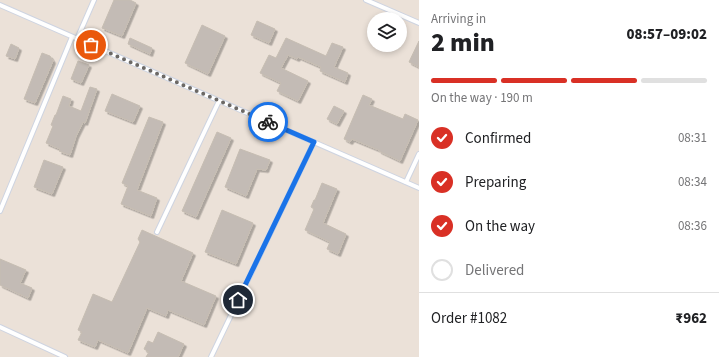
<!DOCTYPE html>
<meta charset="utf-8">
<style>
body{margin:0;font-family:"Source Sans 3",sans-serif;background:#f2f2f2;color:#202124;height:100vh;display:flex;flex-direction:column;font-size:15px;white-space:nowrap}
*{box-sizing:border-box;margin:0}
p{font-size:13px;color:#757577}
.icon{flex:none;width:22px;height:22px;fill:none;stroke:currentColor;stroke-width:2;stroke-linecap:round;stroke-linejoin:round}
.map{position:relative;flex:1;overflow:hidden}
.side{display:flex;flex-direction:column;background:#fff;width:300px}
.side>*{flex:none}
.buttons{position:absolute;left:367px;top:12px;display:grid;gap:8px}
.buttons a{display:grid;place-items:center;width:40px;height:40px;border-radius:50%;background:#fff;box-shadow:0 2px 6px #0003;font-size:20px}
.pin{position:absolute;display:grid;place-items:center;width:34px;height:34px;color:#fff;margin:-17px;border:2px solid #fff;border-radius:50%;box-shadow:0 1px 4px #0007}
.courier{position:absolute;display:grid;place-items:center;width:40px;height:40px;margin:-20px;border:3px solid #1a73e8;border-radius:50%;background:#fff;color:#222;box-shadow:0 1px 5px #0007}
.summary em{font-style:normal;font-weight:800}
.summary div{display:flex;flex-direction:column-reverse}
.summary{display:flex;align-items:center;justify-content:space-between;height:68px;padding:0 12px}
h1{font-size:26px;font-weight:800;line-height:30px}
.bar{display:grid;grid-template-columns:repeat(4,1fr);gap:6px 4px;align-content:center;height:48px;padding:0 12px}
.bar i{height:5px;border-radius:3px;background:#e0e0e0}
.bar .on{background:#d93025}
.bar p{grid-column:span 4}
.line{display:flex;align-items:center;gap:10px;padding:0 12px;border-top:1px solid #e0e0e0}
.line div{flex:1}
ol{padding:0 12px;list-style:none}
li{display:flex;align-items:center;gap:12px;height:44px}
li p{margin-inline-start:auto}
li .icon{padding:4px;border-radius:50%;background:#d93025;color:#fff;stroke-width:4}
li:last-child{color:#757577}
li i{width:22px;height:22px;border:2px solid #e0e0e0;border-radius:50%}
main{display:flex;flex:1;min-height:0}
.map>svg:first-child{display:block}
.building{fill:#c3bbb5;stroke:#c6bdb2;filter:url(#shadow)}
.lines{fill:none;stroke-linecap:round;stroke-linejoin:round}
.service-casing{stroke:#ced4e1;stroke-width:6}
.service{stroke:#fff;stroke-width:4}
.done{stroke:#6c6966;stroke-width:4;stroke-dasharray:0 7.2}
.route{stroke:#1a73e8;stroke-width:5}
</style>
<main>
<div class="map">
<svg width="419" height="357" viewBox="0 0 419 357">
<defs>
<filter id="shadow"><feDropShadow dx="2.5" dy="2.5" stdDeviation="0" flood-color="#0004"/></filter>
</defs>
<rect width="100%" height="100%" fill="#ebe1d8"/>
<g class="building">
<path d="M 114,0 L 130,0 L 136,3 L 122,36 L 102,28 Z"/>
<path d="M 257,21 L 275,29 L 269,43 L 251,35 Z"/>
<path d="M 202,25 L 225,36 L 208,74 L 185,63 Z"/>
<path d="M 130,38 L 152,48 L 150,54 L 128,44 Z"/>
<path d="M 286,38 L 326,56 L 332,43 L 343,47 L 334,67 L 348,73 L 345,82 L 320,71 L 321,67 L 298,57 L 297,59 L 288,55 L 281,68 L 308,81 L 298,101 L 277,91 L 281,83 L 260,73 L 269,55 L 276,58 Z"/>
<path d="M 419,41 L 419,67 L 409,62 Z"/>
<path d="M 11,44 L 19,48 L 15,59 L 6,56 Z"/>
<path d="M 42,53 L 50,56 L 53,61 L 35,103 L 24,99 Z"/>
<path d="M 78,61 L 89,65 L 81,83 L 71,79 Z"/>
<path d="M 90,87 L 97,89 L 85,123 L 83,122 L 76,136 L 70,155 L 59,151 L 60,149 L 46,143 L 53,126 L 51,125 L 55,115 L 56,115 L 63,96 L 71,99 L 69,106 L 81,111 Z"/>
<path d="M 112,94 L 140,106 L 133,122 L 105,111 Z"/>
<path d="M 363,95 L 372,99 L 369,105 L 403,119 L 405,114 L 418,120 L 400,161 L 379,151 L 379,150 L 352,139 L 350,142 L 344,139 Z"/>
<path d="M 334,106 L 344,111 L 337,124 L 327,119 Z"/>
<path d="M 149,117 L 163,122 L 137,190 L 157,198 L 151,216 L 121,204 L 128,186 L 122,183 Z"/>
<path d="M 217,132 L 231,138 L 196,217 L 182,211 Z"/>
<path d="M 240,149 L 270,160 L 266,170 L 257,169 L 246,196 L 225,187 Z"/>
<path d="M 44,160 L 63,167 L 52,194 L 34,187 Z"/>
<path d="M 322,183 L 337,189 L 323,223 L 346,234 L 338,254 L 327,249 L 330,242 L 305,230 L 314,209 L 311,207 L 314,200 L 315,200 Z"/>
<path d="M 222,210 L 253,223 L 236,264 L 205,252 Z"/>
<path d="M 142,230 L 193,253 L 181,281 L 216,296 L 204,325 L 168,310 L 166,316 L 147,308 L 128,353 L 98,340 L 95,347 L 78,340 L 82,332 L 78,330 L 93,294 L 112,302 L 140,242 L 138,239 Z"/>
<path d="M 0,259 L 26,270 L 20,283 L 32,288 L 28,298 L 0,285 Z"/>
<path d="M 158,332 L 184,344 L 178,357 L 146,357 L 149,352 L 144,349 L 148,341 L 153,343 Z"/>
</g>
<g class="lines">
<defs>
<g id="service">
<path d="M 366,0 L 419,23"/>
<path d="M 0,5 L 419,188"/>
<path d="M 77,39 L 94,0"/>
<path d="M 406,182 L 419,154"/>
<path d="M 0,211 L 72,37"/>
<path d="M 157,232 L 219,101"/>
<path d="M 0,327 L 65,357"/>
<path d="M 211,357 L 314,142"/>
</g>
</defs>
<use href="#service" class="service-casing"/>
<use href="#service" class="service"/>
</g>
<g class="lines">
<path class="done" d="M 91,45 L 268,122"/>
<path class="route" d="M 238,300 L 314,142 L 268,122"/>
</g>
</svg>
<div class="buttons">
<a><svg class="icon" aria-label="layers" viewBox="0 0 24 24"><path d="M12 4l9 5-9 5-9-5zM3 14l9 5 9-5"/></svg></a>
</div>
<div class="pin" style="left:91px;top:45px;background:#ea580c"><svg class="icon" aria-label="bag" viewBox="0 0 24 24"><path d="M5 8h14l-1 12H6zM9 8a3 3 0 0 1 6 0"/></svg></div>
<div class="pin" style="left:238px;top:300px;background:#1f2937"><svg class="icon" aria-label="home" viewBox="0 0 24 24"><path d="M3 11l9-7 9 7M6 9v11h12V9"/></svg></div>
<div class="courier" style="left:268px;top:122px"><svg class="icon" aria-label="bike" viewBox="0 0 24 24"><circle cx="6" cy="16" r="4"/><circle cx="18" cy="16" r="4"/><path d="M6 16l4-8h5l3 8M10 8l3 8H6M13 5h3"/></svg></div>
</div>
<section class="side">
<div class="summary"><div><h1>2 min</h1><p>Arriving in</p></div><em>08:57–09:02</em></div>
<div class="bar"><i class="on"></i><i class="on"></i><i class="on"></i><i></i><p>On the way · 190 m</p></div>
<ol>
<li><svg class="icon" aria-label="check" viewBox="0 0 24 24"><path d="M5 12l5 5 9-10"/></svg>Confirmed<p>08:31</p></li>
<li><svg class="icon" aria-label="check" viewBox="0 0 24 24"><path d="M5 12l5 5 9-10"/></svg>Preparing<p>08:34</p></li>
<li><svg class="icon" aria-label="check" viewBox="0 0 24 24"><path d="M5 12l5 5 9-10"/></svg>On the way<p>08:36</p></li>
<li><i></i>Delivered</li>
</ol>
<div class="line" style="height:52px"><div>Order #1082</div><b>₹962</b></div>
</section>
</main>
